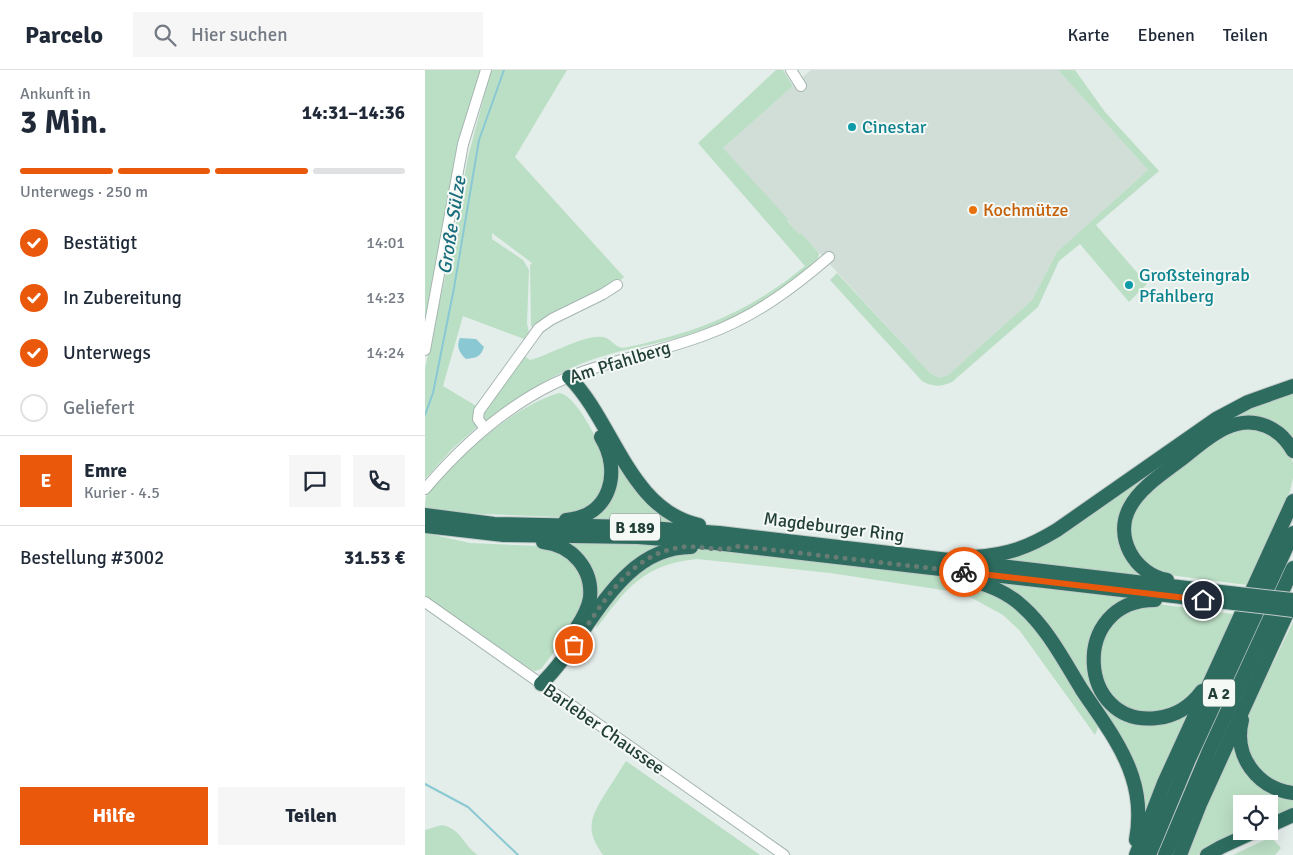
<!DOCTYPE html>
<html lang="de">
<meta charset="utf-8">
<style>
body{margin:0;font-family:Signika,sans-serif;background:#f6f6f7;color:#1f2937;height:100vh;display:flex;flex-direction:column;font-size:19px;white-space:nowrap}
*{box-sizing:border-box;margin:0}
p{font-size:16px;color:#747a83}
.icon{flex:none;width:28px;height:28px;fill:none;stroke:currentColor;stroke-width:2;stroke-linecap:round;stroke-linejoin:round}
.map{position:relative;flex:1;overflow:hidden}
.panel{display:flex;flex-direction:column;background:#fff;width:425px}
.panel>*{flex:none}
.fabs{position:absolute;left:808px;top:725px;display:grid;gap:10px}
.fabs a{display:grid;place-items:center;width:45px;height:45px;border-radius:0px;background:#fff;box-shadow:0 5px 20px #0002;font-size:25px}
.pin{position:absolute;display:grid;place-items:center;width:42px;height:42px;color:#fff;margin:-21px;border:2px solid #fff;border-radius:50%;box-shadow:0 1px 5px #0007}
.courier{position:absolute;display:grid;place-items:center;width:50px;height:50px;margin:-25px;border:4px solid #ea580c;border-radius:50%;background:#fff;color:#222;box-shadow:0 1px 6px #0007}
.head em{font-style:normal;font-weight:700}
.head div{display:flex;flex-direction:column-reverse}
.head{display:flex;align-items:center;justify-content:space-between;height:85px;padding:0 20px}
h1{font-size:32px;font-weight:700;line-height:38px}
.bar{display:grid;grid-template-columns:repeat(4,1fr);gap:8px 5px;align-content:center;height:60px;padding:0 20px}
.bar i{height:6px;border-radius:4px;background:#e0e1e3}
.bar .active{background:#ea580c}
.bar p{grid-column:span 4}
.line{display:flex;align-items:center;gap:12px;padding:0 20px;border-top:1px solid #e0e1e3}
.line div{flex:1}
.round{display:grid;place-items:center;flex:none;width:52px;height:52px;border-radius:0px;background:#f6f6f7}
ol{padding:0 20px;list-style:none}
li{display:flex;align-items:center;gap:15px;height:55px}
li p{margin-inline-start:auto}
li .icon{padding:5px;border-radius:50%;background:#ea580c;color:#fff;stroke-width:4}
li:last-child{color:#747a83}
li i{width:28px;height:28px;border:2px solid #e0e1e3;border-radius:50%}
.action{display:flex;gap:10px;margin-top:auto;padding:10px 20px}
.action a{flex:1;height:58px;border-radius:0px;background:#ea580c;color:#fff;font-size:20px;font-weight:700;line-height:58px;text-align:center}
.action a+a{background:#f6f6f7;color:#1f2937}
header{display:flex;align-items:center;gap:30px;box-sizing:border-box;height:70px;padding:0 25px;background:#fff;border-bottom:1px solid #e0e1e3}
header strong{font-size:24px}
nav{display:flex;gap:28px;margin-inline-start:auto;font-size:18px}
.search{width:350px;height:45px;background:#f6f6f7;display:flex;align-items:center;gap:12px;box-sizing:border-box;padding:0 18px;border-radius:0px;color:#747a83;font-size:19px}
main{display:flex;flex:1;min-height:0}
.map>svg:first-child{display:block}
.built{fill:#d1ddd7}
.green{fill:#bbdfc5}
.water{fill:#8ac9d3}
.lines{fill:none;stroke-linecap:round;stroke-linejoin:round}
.stream{stroke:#8ac9d3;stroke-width:2}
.minor-casing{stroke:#a5b5b0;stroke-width:12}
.highway-casing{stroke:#c1c9c7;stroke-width:16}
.minor{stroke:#fff;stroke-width:10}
.highway{stroke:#2d6c5f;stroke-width:14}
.highway-bridge-casing{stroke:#c1c9c7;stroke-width:16;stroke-linecap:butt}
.highway-bridge{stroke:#2d6c5f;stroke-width:14}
.done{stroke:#667c75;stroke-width:5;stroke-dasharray:0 9}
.route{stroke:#ea580c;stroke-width:6}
.culture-dot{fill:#0f9aa8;stroke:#f4f9f6;stroke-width:2}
.food-dot{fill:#e8710a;stroke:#f4f9f6;stroke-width:2}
.labels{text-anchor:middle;stroke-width:4;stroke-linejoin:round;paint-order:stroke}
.shield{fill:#f4f9f6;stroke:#617770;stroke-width:1}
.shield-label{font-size:16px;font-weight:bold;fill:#223f37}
.culture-label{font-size:18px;fill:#0d838f;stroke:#f4f9f6;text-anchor:start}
.food-label{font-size:18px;fill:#c56008;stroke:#f4f9f6;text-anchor:start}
.street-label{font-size:18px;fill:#223f37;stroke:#f4f9f6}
.water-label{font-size:19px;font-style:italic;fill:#1a6d7d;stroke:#f4f9f6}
</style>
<header>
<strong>Parcelo</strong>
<div class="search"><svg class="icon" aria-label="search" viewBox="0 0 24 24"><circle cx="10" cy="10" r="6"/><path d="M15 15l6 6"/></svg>Hier suchen</div>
<nav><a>Karte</a><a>Ebenen</a><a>Teilen</a></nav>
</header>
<main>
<section class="panel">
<div class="head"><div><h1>3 Min.</h1><p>Ankunft in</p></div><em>14:31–14:36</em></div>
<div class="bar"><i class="active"></i><i class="active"></i><i class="active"></i><i></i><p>Unterwegs · 250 m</p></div>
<ol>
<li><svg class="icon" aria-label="check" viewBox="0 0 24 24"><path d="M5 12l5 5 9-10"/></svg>Bestätigt<p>14:01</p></li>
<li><svg class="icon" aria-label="check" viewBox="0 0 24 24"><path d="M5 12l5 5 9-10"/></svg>In Zubereitung<p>14:23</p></li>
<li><svg class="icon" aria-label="check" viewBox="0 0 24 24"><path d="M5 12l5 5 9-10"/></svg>Unterwegs<p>14:24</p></li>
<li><i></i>Geliefert</li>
</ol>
<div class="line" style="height:90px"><b class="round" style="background:#ea580c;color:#fff">E</b><div><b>Emre</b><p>Kurier · 4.5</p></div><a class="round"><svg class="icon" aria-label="chat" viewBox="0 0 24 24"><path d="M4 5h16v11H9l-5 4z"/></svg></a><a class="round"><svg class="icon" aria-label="phone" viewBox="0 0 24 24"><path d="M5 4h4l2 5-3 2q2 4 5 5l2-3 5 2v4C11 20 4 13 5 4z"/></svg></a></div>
<div class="line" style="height:65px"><div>Bestellung #3002</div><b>31.53 €</b></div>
<div class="action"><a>Hilfe</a><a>Teilen</a></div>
</section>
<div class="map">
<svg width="868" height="785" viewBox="0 0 868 785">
<rect width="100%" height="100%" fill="#e3ede9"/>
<path class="built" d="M 386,0 L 633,0 L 723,100 L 632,182 L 607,230 L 523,305 L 514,308 L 505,303 L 376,163 L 374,164 L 298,78 Z"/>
<g class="green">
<path d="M 0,0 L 59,0 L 0,260 Z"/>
<path d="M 66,0 L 142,0 L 90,87 L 199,207 L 185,219 L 108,260 L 106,255 L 105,195 L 107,193 L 67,163 L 67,169 L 98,190 L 104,200 L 102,253 L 104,263 L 102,270 L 38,246 L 18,316 L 53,337 L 53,356 L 27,379 L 0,409 L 0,298 L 26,180 L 43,87 Z"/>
<path d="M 351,0 L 358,0 L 368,16 L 298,78 L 363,149 L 362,151 L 374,164 L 376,163 L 394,183 L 393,188 C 359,225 300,255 252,268 C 222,276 192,280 163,291 C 123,306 93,328 59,352 L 55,346 L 98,285 L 105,290 C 125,285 159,264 178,267 C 186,268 189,277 198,278 C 270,263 323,243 380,196 L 273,73 Z"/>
<path d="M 633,0 L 650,0 L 680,42 L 734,101 L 671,155 L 722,214 L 704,232 L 655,174 L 634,191 L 613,237 L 527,312 C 516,317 507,317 497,311 L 405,210 L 412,203 L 505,303 L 514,308 L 523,305 L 607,230 L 632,182 L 723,100 Z"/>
<path d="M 868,321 L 868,373 L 816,348 L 696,444 L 719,506 L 579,489 L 601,484 L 611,479 L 797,350 Z"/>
<path d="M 134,323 C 151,324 178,378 181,394 C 184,407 175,428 166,436 C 160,442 141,447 133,447 L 31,443 L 0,438 C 0,435 0,430 1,427 C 4,419 13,412 18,406 C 46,376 93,335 134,323 Z"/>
<path d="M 820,358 L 846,363 L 864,381 L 868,393 L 868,408 L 865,421 L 822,515 L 737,504 L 712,486 L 703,456 L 715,429 L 794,366 Z"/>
<path d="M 190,391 L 202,402 L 253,453 L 164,449 Z"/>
<path d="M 0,463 L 45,473 L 115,476 L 130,479 L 154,498 L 161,523 L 149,556 L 116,599 L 110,601 L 96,595 L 0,526 Z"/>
<path d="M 136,473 L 241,474 L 150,566 L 168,522 Z"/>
<path d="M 267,478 L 516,506 L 555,514 L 601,543 L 675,652 L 670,665 L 595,561 L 578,545 L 547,528 L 531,522 L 405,503 L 272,489 C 218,494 201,519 171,559 L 175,543 L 214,497 Z"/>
<path d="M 570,512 L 707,529 L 664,579 L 695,645 L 767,638 L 721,749 L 717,736 L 646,595 Z"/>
<path d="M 732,534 L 808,544 L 776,615 L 750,640 L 715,644 L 694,634 L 674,604 L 679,563 L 698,542 Z"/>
<path d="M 868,552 L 868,720 L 846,712 L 822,684 L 822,644 L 831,629 Z"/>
<path d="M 810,664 L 812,681 L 868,728 L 868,740 L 844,750 L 844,734 L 816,734 L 816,761 L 784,778 L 773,785 L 759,785 Z"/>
<path d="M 201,691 L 335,785 L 178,785 C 160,760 165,748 180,724 C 187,713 194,702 201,691 Z"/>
<path d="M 17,755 C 38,760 38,776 53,785 L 0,785 L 0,760 Z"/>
<path d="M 846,767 L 856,778 L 850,785 L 808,785 Z"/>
</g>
<path class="water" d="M 35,268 L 51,269 L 59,277 C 56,287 50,288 41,289 C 34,283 31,276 35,268 Z"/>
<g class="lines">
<g class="stream">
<path d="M 0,345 L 8,323 L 29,218 L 54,70 L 79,0"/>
<path d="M 0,714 L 43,737 L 93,785"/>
</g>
<defs>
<g id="minor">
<path d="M 366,0 L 376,16"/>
<path d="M 0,280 L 38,74 L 61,0"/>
<path d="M 60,359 L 53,349 L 54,341 L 114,258 L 127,249 L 178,224 L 192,215"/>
<path d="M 0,419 C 35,378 79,338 128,314 C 177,291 230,284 280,265 C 327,248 366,220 404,187"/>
<path d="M 0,532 L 359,785"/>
</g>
<g id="highway">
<path d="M 144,307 C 189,352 204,440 274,455"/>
<path d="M 0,445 L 69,454 L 210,457 L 294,463 L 813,524"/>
<path d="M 141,450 C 186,446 197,401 176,367"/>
<path d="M 0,456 L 79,465 L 213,467 L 290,473 L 809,533"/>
<path d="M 118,472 C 147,475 168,499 165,528 C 163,539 158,548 152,557"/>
<path d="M 549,487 C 583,485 604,477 632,460 L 791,349 L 823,332 L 868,316"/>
<path d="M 544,509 C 563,515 582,522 597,536 C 623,559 639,591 657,620 C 675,647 697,675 707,706 C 714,727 715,748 711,770"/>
<path d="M 742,510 C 710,504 688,467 705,437 C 715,418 737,404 754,391 C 779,372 807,342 841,356 C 853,361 862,370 868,381"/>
<path d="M 730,530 C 644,530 652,658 732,648 C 751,646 766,636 777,621"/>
<path d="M 116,614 C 163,570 191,477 266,477"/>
<path d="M 817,650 C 808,686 832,718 868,723"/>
<path d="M 844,756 L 868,745"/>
<path d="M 711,785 L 739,713 L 868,431"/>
<path d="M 724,785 L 764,689 L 868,463"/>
<path d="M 740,785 L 784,681 L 868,498"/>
<path d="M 755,785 L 775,734 L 868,530"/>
<path d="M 782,785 L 796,777 L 831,761"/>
</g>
</defs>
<use href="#minor" class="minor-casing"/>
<use href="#highway" class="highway-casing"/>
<use href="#minor" class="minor"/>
<use href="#highway" class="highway"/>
<defs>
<g id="highway-bridge">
<path d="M 813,524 L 868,530"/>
<path d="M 809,533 L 868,540"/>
</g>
</defs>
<use href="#highway-bridge" class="highway-bridge-casing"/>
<use href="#highway-bridge" class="highway-bridge"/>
</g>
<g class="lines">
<path class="done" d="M 149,575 C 177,535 203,484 257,477 C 276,475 296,483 314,476 L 539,502"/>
<path class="route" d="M 539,502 L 778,530"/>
</g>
<g class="culture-dot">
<circle cx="427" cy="57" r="5"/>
<circle cx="704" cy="215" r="5"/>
</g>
<circle class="food-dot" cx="548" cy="140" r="5"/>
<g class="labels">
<g class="shield">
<rect x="185" y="443.5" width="50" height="27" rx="4"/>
<rect x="778" y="609.5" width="32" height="27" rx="4"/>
</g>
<g class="shield-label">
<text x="210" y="463">B 189</text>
<text x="794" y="629">A 2</text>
</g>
<g class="culture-label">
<text x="437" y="63">Cinestar</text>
<text x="714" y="211">Großsteingrab<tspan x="714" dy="21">Pfahlberg</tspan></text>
</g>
<g class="food-label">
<text x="558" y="146">Kochmütze</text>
</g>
<g class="street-label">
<text transform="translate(195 292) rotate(-17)" y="6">Am Pfahlberg</text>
<text transform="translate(409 457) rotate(7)" y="6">Magdeburger Ring</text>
<text transform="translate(179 659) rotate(35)" y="6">Barleber Chaussee</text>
</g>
<g class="water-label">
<text transform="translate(26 155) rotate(-81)" y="7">Große Sülze</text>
</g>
</g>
</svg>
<div class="fabs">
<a><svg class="icon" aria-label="locate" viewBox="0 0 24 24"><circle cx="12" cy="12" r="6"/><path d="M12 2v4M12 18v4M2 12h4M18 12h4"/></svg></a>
</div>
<div class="pin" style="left:149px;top:575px;background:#ea580c"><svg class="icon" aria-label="bag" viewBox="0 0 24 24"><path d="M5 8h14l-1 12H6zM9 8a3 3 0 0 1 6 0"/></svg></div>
<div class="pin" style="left:778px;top:530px;background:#1f2937"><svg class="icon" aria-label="home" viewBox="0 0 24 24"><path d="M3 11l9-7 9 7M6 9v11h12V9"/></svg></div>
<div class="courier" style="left:539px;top:502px"><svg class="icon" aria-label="bike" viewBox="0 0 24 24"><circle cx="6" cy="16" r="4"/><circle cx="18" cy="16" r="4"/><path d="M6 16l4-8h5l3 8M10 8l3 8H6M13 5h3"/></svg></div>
</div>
</main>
